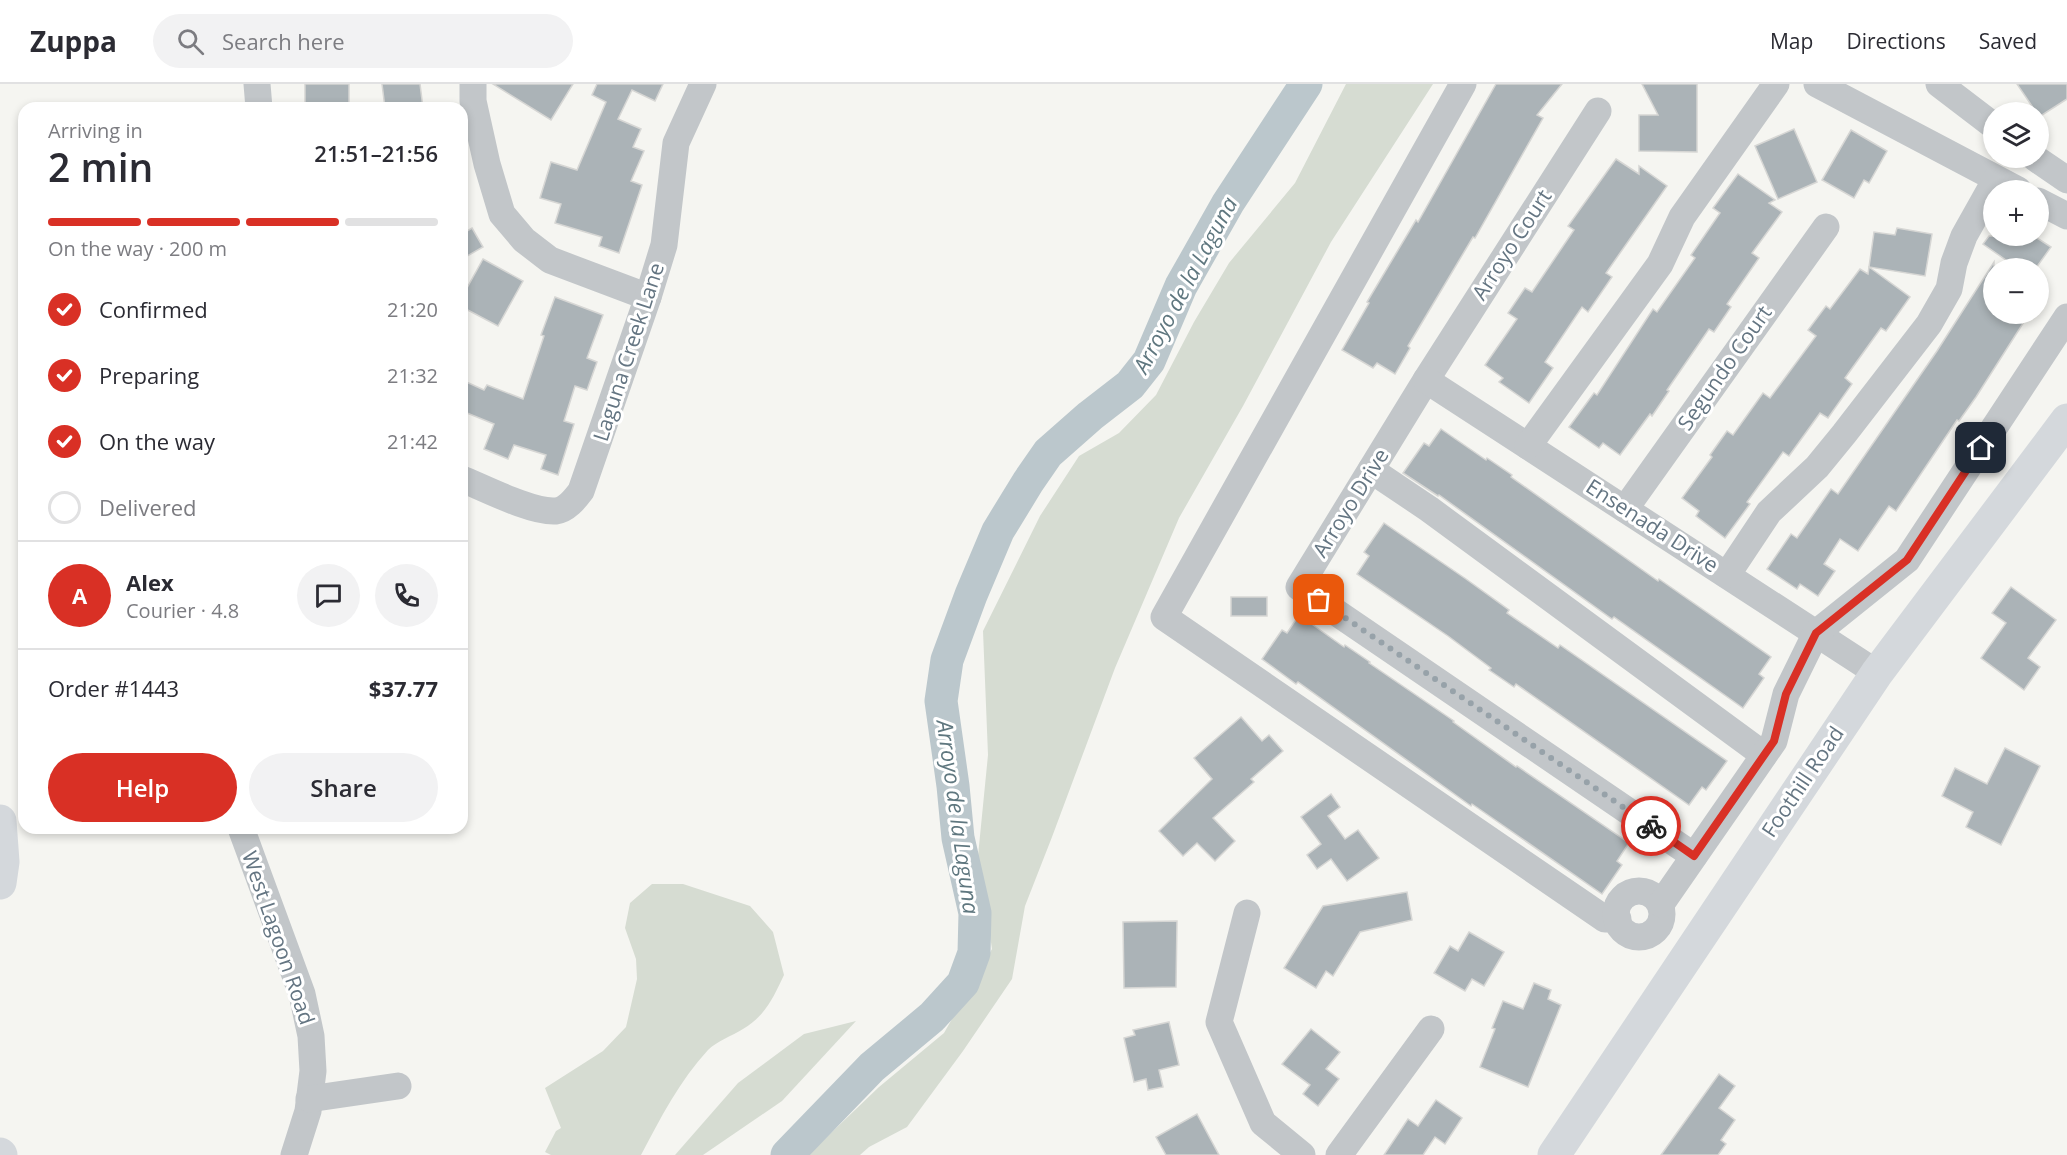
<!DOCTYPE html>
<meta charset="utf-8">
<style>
body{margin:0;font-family:"Open Sans",sans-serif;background:#f2f2f3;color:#2b2b33;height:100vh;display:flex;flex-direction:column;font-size:22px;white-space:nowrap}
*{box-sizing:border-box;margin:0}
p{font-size:20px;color:#7c7c81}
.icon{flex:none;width:33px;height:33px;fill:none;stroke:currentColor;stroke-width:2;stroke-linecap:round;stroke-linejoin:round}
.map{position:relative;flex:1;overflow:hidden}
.sheet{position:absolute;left:18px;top:18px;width:450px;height:732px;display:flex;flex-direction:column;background:#fff;border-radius:18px;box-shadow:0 3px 9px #0003}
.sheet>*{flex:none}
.fabs{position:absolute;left:1983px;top:18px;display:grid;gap:12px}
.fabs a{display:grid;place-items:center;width:66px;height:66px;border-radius:50%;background:#fff;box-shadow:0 3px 9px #0003;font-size:30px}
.pin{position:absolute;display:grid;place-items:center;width:51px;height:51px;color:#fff;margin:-26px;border-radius:12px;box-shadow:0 3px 9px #0006}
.courier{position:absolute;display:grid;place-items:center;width:60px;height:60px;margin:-30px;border:4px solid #d93025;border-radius:50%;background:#fff;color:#222;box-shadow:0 2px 8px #0007}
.head em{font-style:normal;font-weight:600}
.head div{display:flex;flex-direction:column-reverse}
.head{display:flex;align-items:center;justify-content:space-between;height:102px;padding:0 30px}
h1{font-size:39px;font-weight:600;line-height:45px}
.bar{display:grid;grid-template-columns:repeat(4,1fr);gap:9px 6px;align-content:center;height:72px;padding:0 30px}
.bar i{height:8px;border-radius:4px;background:#e1e1e2}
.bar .selected{background:#d93025}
.bar p{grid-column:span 4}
.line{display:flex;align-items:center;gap:15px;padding:0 30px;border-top:2px solid #e1e1e2}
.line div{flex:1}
.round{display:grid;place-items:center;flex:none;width:63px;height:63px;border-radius:32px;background:#f2f2f3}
ol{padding:0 30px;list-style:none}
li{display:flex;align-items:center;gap:18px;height:66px}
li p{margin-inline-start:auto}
li .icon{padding:6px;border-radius:50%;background:#d93025;color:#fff;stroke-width:4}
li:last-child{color:#7c7c81}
li i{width:33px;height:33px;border:3px solid #e1e1e2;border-radius:50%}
.button{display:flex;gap:12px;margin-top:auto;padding:12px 30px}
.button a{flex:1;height:69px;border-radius:36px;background:#d93025;color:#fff;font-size:24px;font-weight:600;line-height:69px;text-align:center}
.button a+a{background:#f2f2f3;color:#2b2b33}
header{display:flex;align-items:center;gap:36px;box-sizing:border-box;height:84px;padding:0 30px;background:#fff;border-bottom:2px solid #e1e1e2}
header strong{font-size:28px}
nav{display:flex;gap:33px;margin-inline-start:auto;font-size:21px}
.search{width:420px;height:54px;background:#f2f2f3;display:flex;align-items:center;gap:15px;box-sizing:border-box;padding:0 21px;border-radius:33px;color:#7c7c81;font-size:22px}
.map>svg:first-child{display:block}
.green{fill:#d6dcd2}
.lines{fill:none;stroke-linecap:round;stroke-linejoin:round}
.river{stroke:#bbc7cc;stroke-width:33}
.building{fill:#abb3b7;stroke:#d6d6d4;stroke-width:1.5}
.minor{stroke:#c2c6c9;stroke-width:27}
.major{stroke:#d4d8dc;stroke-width:33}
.highway{stroke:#d4d8dc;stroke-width:33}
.done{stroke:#97a2a9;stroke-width:6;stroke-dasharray:0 10.8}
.route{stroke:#d93025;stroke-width:8}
.labels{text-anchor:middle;stroke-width:6;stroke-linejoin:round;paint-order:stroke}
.street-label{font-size:21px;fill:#647582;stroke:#fff}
.water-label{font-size:22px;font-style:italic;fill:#5f777f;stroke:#fff}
</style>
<header>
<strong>Zuppa</strong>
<div class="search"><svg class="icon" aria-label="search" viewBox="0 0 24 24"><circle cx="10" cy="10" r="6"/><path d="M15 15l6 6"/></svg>Search here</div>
<nav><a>Map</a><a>Directions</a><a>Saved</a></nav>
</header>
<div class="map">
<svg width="2067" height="1071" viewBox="0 0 2067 1071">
<rect width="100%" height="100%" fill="#f5f5f1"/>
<g class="green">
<path d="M 1346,0 L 1433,0 L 1331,158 L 1243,322 L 1179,434 L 1115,584 L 1052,753 L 1025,822 L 1012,895 L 963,967 L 907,1043 L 869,1063 L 860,1071 L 808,1071 L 879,1003 L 944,949 L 992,865 L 978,772 L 988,671 L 983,547 L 1040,432 L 1079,372 L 1119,349 L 1156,311 L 1194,238 L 1229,179 L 1295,99 Z"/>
<path d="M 652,800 L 683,800 L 750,822 L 773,848 L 784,891 C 773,914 766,931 743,945 C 732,952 717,957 708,966 C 680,996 660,1035 641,1071 L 551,1071 L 545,1068 L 556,1047 L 561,1044 L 545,1004 L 603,967 L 626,943 L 637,895 L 636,875 L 625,844 L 630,819 Z"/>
<path d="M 856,937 L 782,1017 L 703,1071 L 675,1071 L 738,999 L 804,950 Z"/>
</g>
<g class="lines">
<path class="river" d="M 787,1071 L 872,983 L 932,933 L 963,899 L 974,869 L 975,829 L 958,754 L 953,702 L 941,617 L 947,576 L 971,511 L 998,447 L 1028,398 L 1048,369 L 1090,332 L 1130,301 L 1149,277 L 1181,202 L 1228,119 L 1306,0"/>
</g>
<g class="building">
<rect x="305" y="0" width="44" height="22"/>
<path d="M 382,0 L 420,0 L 423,24 L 385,24 Z"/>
<path d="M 493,0 L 573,0 L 551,36 Z"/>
<path d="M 597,0 L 663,0 L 655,17 L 632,6 L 618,35 L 641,45 L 633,63 L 644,67 L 631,97 L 642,101 L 619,169 L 599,162 L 602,153 L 555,139 L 561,120 L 540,114 L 551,78 L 577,86 L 606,18 L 592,11 Z"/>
<path d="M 1496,0 L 1562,0 L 1537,31 L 1543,34 L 1475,154 L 1473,153 L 1408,262 L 1410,264 L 1395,290 L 1377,279 L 1373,284 L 1342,266 L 1369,219 L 1367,218 L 1416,136 L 1418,138 Z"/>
<path d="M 1642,0 L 1697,0 L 1697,68 L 1639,67 L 1639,31 L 1658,31 Z"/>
<path d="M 2017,0 L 2067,0 L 2067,15 L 2039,33 L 2038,28 L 2036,28 Z"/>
<path d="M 1794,45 L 1817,98 L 1778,115 L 1755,62 Z"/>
<path d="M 1851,46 L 1887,67 L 1869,99 L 1864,96 L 1854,114 L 1822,96 Z"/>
<path d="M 1616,75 L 1639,90 L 1639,82 L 1667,102 L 1606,189 L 1612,193 L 1588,228 L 1582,223 L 1545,278 L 1553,284 L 1529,319 L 1499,298 L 1503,294 L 1485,281 L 1517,235 L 1508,229 L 1525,204 L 1532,208 L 1574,146 L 1568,142 Z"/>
<path d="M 1738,90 L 1775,116 L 1769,119 L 1782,128 L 1752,169 L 1759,174 L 1727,220 L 1731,223 L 1714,248 L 1709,245 L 1667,306 L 1669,307 L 1652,332 L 1650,330 L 1620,371 L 1603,359 L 1599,364 L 1569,343 L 1594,309 L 1597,311 L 1653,225 L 1657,228 L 1695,174 L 1691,171 L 1720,129 L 1713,124 Z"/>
<path d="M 472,144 L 483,163 L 462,175 L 462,150 Z"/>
<path d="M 1897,144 L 1932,150 L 1925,192 L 1869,183 L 1874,148 L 1895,151 Z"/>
<path d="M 1989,152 L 2034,152 L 2051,163 L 2036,184 L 2030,184 L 2017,175 L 2013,181 L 1983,160 Z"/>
<path d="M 483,175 L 523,197 L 498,242 L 462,223 L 462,213 Z"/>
<path d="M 1994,178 L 1994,230 L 2029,230 L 1976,313 L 1959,337 L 1957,336 L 1896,427 L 1889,422 L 1858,467 L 1840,455 L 1824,480 L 1835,487 L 1818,512 L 1800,500 L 1797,505 L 1767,485 L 1791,450 L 1797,454 L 1831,405 L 1838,410 L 1937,267 Z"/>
<path d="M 1869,183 L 1910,213 L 1886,247 L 1881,244 L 1845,294 L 1852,300 L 1828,334 L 1820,329 L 1789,372 L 1783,368 L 1747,418 L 1750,420 L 1725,454 L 1696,432 L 1699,427 L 1682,414 L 1712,373 L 1710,371 L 1727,347 L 1733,351 L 1763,309 L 1770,314 L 1816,252 L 1808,246 L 1826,222 L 1830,225 L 1860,185 L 1868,190 Z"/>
<path d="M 555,213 L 603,231 L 587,274 L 597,278 L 587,306 L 575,302 L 564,337 L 574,340 L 558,391 L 541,385 L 546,371 L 514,361 L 508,375 L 484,365 L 494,340 L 462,327 L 462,296 L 484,306 L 487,301 L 523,315 L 544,252 L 541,251 Z"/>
<path d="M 1441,345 L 1486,376 L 1487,374 L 1512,391 L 1511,393 L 1658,497 L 1659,495 L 1771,573 L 1759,590 L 1764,594 L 1743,624 L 1614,533 L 1612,535 L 1439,411 L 1438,412 L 1403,389 L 1424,359 L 1429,362 Z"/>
<path d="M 1384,439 L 1466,495 L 1509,526 L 1507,529 L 1558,564 L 1560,561 L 1727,677 L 1706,706 L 1702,703 L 1689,721 L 1516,600 L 1514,603 L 1489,586 L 1491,584 L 1448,552 L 1357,490 L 1369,472 L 1364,468 Z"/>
<path d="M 2011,503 L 2056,536 L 2028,574 L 2040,583 L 2024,606 L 1981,574 L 2006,539 L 1992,529 Z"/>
<rect x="1231" y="513" width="36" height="19"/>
<path d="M 1299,531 L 1344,563 L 1345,561 L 1370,578 L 1369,579 L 1454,637 L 1453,638 L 1516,683 L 1517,682 L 1629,759 L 1617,777 L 1622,781 L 1602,810 L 1472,720 L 1471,722 L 1298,598 L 1296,600 L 1262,575 L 1282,546 L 1287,549 Z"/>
<path d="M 1241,633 L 1262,657 L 1269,651 L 1283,667 L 1251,695 L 1254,698 L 1213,734 L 1235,757 L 1215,777 L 1197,759 L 1183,772 L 1159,747 L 1212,695 L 1194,674 Z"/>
<path d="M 2005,664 L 2040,682 L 2001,761 L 1966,743 L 1973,728 L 1942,712 L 1955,684 L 1987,700 Z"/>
<path d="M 1331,710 L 1340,723 L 1328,732 L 1345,755 L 1358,746 L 1379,774 L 1347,797 L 1331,775 L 1317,785 L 1307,771 L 1321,760 L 1301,733 Z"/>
<path d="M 1407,808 L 1412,836 L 1360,848 L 1333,892 L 1326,887 L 1316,904 L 1284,884 L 1323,822 Z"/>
<path d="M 1177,837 L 1176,903 L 1124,904 L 1123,838 Z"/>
<path d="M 1469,848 L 1504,868 L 1484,902 L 1472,895 L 1465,907 L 1434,889 L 1450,862 L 1458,867 Z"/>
<path d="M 1534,899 L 1551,906 L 1548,915 L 1561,921 L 1528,1003 L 1480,983 L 1495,945 L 1492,944 L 1503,917 L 1523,925 Z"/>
<path d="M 1169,938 L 1179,981 L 1159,986 L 1163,1003 L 1148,1006 L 1146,995 L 1134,998 L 1124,954 L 1135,951 L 1133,946 Z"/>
<path d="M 1311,945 L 1340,968 L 1326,985 L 1339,995 L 1318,1022 L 1303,1010 L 1310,1001 L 1282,980 Z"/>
<path d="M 1719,990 L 1735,1002 L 1719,1024 L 1735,1036 L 1721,1056 L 1726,1060 L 1718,1071 L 1661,1071 Z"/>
<path d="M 1436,1016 L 1462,1034 L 1445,1060 L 1435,1053 L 1423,1071 L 1384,1071 L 1408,1035 L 1418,1042 Z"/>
<path d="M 1197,1030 L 1219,1071 L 1166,1071 L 1156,1053 Z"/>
</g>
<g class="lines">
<g class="minor">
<path d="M 257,0 L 259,24"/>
<path d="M 473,0 L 473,17 L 487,80 L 502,130 L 524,156 L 550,176 L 648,213"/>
<path d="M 1463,0 L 1164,533 L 1605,835 L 1618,835"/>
<path d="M 1817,0 L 2018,106"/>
<path d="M 1939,0 L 1994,42"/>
<path d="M 1598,27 L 1426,296 L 1299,503 L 1694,772"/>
<path d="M 2035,74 L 2067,96"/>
<path d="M 2038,117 L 2067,132"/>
<path d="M 1426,296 L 1877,589"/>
<path d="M 1528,362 L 1660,180 L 1682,133 L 1776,0"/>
<path d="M 1371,386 L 1429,425 L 1764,671"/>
<path d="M 462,395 C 484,404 533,429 556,427 C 566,426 575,415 581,407 L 648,213 L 664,161 L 676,59 L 703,0"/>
<path d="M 1625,425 L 1826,143"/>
<path d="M 1727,491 L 1769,428 L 1817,383 L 1844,350 L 1929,240 L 1949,205 L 1954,179 L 1964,152 L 1996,95"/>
<path d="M 241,744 L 302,910 L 311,952 L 313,987 L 308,1027 L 294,1071"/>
<circle cx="1639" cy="830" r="23"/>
<path d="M 1661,820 L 1774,657 L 1786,610 L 1816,549 L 1907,476 L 2067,233"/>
<path d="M 1247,829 L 1219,938 L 1263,1039 L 1302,1071"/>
<path d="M 309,1015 L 398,1002"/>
<path d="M 1339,1071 L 1431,945"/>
</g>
<g class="major">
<path d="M 0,1070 L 1,1071"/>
<path d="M 1554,1071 L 1877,589 L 2067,336"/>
</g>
<path class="highway" d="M 0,737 L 3,778 L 0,799"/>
</g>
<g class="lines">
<path class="done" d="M 1319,516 L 1651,742"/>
<path class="route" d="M 1651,742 L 1694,772 L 1774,657 L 1786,610 L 1816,549 L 1907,476 L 1981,364"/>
</g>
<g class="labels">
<g class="street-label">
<text transform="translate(1512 161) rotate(-57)" y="7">Arroyo Court</text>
<text transform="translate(629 268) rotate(-72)" y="7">Laguna Creek Lane</text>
<text transform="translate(1725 284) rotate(-55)" y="7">Segundo Court</text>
<text transform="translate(1351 419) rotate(-58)" y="7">Arroyo Drive</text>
<text transform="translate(1652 442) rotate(33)" y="7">Ensenada Drive</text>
<text transform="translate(1803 698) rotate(-56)" y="7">Foothill Road</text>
<text transform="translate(278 854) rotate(71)" y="7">West Lagoon Road</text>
</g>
<g class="water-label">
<text transform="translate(1185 201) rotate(-62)" y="8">Arroyo de la Laguna</text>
<text transform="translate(958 733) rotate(82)" y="8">Arroyo de la Laguna</text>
</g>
</g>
</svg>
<div class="fabs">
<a><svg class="icon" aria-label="layers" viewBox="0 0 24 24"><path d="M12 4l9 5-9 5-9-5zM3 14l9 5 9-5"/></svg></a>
<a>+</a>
<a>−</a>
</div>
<div class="pin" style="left:1319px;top:516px;background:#ea580c"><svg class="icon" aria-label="bag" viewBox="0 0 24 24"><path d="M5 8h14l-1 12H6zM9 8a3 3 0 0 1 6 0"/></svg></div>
<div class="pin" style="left:1981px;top:364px;background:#1f2937"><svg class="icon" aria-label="home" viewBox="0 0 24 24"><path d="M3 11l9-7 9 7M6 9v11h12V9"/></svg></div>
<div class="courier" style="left:1651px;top:742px"><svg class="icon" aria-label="bike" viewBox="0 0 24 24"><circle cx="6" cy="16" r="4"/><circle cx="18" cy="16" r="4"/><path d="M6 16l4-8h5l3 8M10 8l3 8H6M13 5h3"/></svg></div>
<section class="sheet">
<div class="head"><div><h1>2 min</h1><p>Arriving in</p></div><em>21:51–21:56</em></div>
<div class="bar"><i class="selected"></i><i class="selected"></i><i class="selected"></i><i></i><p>On the way · 200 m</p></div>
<ol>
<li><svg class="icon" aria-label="check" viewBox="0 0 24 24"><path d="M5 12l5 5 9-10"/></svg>Confirmed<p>21:20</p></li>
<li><svg class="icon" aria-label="check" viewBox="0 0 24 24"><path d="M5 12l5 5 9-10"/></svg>Preparing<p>21:32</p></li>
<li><svg class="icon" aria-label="check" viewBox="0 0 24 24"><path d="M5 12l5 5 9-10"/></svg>On the way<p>21:42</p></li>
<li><i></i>Delivered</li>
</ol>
<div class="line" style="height:108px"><b class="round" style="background:#d93025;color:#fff">A</b><div><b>Alex</b><p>Courier · 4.8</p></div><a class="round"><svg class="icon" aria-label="chat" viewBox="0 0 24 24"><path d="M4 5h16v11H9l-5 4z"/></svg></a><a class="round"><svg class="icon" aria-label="phone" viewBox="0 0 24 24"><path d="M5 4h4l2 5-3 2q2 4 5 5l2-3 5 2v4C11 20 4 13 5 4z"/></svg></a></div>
<div class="line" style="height:78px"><div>Order #1443</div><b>$37.77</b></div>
<div class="button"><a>Help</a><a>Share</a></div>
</section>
</div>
